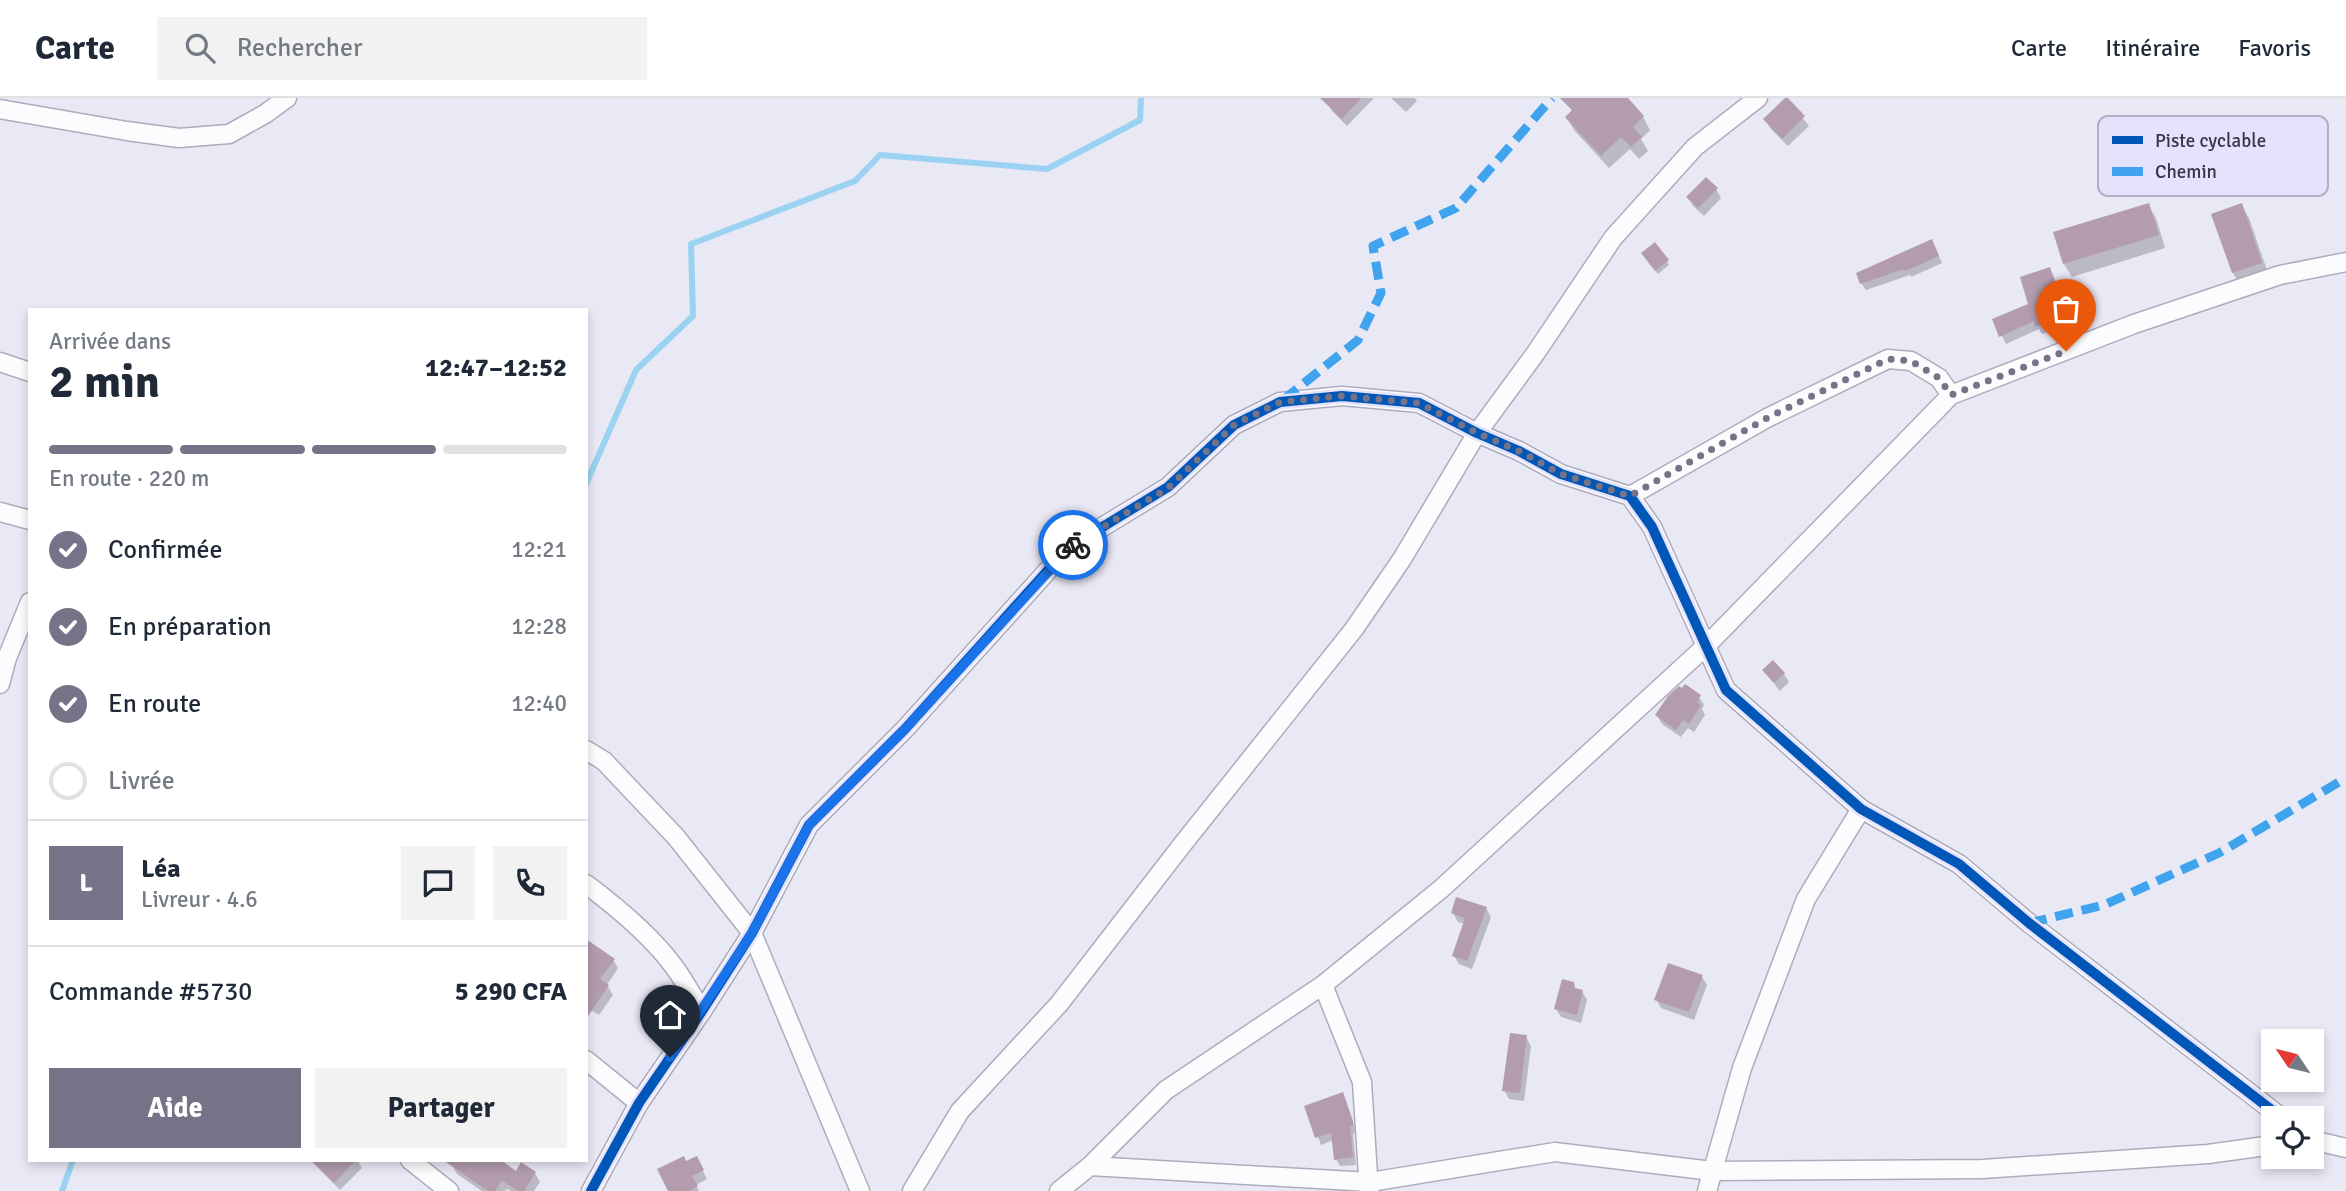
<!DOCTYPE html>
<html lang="fr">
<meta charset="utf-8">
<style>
body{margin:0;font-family:Signika,sans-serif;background:#f2f2f3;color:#1f2937;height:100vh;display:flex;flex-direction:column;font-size:26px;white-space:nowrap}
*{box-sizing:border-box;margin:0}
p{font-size:23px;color:#747a83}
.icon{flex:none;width:38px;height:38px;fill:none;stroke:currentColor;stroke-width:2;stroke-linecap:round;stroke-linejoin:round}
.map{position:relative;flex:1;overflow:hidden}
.side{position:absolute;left:28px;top:210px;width:560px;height:854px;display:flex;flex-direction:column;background:#fff;border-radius:0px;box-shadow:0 4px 10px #0003}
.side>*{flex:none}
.needle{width:46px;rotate:305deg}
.buttons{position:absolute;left:2261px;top:931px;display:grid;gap:14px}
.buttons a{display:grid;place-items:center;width:63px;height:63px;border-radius:0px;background:#fff;box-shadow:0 4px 10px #0003;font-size:35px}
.pin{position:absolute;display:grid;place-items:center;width:60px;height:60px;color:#fff;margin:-72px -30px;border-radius:50% 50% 50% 0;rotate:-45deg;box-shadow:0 0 7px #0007}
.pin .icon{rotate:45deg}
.courier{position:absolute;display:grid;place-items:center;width:70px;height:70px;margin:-35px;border:5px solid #1a73e8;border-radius:50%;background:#fff;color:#222;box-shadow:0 2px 9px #0007}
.summary em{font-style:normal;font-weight:700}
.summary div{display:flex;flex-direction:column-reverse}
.summary{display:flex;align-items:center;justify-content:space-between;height:119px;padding:0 21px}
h1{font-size:46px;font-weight:700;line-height:52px}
.bar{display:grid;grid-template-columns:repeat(4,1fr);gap:10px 7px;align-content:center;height:84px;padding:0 21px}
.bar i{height:9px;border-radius:5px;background:#e0e1e3}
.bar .current{background:#757387}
.bar p{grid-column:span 4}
.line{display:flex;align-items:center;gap:18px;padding:0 21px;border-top:2px solid #e0e1e3}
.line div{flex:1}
.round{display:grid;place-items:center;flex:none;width:74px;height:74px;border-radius:0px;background:#f2f2f3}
ol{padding:0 21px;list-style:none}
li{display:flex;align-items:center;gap:21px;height:77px}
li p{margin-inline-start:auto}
li .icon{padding:7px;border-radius:50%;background:#757387;color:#fff;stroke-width:4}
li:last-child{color:#747a83}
li i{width:38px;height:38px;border:4px solid #e0e1e3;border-radius:50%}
.cta{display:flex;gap:14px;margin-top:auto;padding:14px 21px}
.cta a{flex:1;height:80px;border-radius:0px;background:#757387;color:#fff;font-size:28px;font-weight:700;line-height:80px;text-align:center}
.cta a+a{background:#f2f2f3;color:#1f2937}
header{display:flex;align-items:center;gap:42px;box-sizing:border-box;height:98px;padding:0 35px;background:#fff;border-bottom:2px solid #e0e1e3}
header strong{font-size:33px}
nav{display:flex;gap:38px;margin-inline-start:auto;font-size:24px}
.search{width:490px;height:63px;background:#f2f2f3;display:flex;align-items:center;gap:18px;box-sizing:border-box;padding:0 24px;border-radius:0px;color:#747a83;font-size:26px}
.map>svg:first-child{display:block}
.shadow{fill:#0003}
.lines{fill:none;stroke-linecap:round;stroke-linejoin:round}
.stream{stroke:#9bd2f1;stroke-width:6}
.building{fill:#b29cae}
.minor-casing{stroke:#aeacbc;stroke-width:21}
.minor{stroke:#fcfcfe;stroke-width:18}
.quiet{stroke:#3fa3ed;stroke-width:9;stroke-dasharray:18 9;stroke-linecap:butt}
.cycleway-casing{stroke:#e5e2fb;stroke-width:15}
.cycleway{stroke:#0057b8;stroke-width:10}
.done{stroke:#757387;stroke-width:7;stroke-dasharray:0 12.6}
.route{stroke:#1a73e8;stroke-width:9}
.key{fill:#e5e2fb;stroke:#b1aec6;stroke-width:2}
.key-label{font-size:19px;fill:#37344c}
</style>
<header>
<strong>Carte</strong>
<div class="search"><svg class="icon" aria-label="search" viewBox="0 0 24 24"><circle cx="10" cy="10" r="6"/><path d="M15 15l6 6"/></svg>Rechercher</div>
<nav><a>Carte</a><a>Itinéraire</a><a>Favoris</a></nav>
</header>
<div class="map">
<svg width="2346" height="1093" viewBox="0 0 2346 1093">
<rect width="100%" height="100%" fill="#e9e8f5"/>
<g class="shadow">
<path d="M 1332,0 L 1374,0 L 1347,28 L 1332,13 L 1327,5 Z"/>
<path d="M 1391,0 L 1415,0 L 1417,3 L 1406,14 Z"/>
<path d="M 1588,0 L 1625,0 L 1643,19 L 1650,32 L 1641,41 L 1648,53 L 1639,61 L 1630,51 L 1609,70 L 1574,32 L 1567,20 Z"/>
<path d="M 1787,1 L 1809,28 L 1788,48 L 1770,30 L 1766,22 Z"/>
<path d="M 1716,91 L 1721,100 L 1704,118 L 1693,108 L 1688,99 Z"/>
<path d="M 2148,107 L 2156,120 L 2165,150 L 2072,179 L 2064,166 L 2055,136 Z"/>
<path d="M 2241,107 L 2249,120 L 2269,178 L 2241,188 L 2233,175 L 2213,117 Z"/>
<path d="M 1936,151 L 1942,165 L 1911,179 L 1910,177 L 1866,192 L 1861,185 Z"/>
<path d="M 1645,159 L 1667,163 L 1669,167 L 1658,176 Z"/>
<path d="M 2050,171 L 2054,179 L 2070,227 L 2042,236 L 2039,231 L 2006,246 L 1994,222 L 2030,207 Z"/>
<path d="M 1764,573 L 1784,576 L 1789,584 L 1780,593 Z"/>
<path d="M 1699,599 L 1704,607 L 1702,611 L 1705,617 L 1694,634 L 1688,630 L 1681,639 L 1662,626 L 1657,617 Z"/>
<path d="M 1486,810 L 1491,819 L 1472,871 L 1459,866 L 1454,858 L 1465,826 L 1458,824 L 1453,815 Z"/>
<path d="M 586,851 L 613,862 L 618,870 L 607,887 L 613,897 L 599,917 L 586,909 Z"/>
<path d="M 1702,879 L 1707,887 L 1694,922 L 1661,910 L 1656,901 Z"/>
<path d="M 1573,886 L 1576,892 L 1582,893 L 1587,902 L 1581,925 L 1561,919 L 1556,911 Z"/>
<path d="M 1526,939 L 1531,948 L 1524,1003 L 1509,1001 L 1504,992 Z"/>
<path d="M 1342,996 L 1356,1032 L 1357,1034 L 1353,1036 L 1356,1067 L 1340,1068 L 1336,1061 L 1334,1042 L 1321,1047 L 1307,1009 Z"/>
<path d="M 696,1060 L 707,1081 L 696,1087 L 699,1093 L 670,1093 L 686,1065 Z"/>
<path d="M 310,1062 L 357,1062 L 362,1070 L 340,1092 Z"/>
<path d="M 452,1067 L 516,1075 L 535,1075 L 540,1084 L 534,1093 L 511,1093 L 507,1091 L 505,1093 L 482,1093 L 457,1076 Z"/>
</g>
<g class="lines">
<g class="stream">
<path d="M 586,386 L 636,272 L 693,218 L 691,146 L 855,83 L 880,57 L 1047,71 L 1140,22 L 1141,0"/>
<path d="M 62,1093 L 73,1062"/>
</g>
</g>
<g class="building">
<path d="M 1320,0 L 1361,0 L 1342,21 Z"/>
<path d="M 1560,0 L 1628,0 L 1644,18 L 1633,29 L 1642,39 L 1631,49 L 1621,39 L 1601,58 L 1565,19 L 1572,12 Z"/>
<path d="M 1785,0 L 1788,0 L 1805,18 L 1782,41 L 1763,21 Z"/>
<path d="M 1706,79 L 1718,90 L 1698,110 L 1686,99 Z"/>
<path d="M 2149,105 L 2159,137 L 2063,166 L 2053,134 Z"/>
<path d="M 2242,105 L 2262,165 L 2232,175 L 2211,116 Z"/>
<path d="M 1932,141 L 1939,158 L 1905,173 L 1904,171 L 1860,186 L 1856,175 Z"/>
<path d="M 1655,144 L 1669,162 L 1655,173 L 1641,155 Z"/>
<path d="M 2050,169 L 2066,219 L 2035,229 L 2034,223 L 1999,239 L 1992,221 L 2028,206 L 2020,179 Z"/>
<path d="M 1773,562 L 1785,575 L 1774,585 L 1762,572 Z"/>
<path d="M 1685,586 L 1701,597 L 1697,604 L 1701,607 L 1689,626 L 1683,622 L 1676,632 L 1655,617 L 1668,598 L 1679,588 L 1682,590 Z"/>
<path d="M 1456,799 L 1487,809 L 1467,863 L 1452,858 L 1465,820 L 1451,815 Z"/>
<path d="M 586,841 L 615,861 L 600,881 L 609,887 L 586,921 Z"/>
<path d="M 1668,865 L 1703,877 L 1689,914 L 1654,902 Z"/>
<path d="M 1562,881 L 1574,884 L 1575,890 L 1583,892 L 1577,917 L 1554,911 Z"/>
<path d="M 1510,935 L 1527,937 L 1520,995 L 1502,993 Z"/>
<path d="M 1343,994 L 1353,1023 L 1353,1027 L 1350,1028 L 1353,1059 L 1334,1062 L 1331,1035 L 1315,1040 L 1304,1008 Z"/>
<path d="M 684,1058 L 686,1063 L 697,1058 L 704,1072 L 692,1078 L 698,1088 L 689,1093 L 668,1093 L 657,1071 Z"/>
<path d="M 311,1062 L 356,1062 L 334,1085 Z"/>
<path d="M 443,1062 L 501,1062 L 516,1073 L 521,1064 L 536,1074 L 524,1093 L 519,1093 L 502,1083 L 495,1093 L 488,1093 Z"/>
</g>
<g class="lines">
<defs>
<g id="minor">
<path d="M 0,11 L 127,33 L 179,40 L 229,36 L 265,16 L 287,0"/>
<path d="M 0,264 L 30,274"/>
<path d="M 1630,398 L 1767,320 L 1888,261 L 1911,263 L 1939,280 L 1951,297"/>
<path d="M 0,414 L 30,422"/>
<path d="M 0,586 L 7,560 L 30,504"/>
<path d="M 586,652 L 604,663 L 676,739 L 752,835 L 860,1093"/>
<path d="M 586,786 C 618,810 652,838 675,870 C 685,884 693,899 702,913"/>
<path d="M 1323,887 L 1362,984 L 1369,1093"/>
<path d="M 586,962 L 639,1005"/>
<path d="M 2312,1042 L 2346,1050"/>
<path d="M 410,1062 L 449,1093"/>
<path d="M 1090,1068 L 1370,1084 L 1555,1054 L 1712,1073 L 1982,1071 L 2208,1056 L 2273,1047"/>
<path d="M 591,1093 L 639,1005 L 702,913 L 752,835 L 809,727 L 905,631 L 1068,450 L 1168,389 L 1234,327 L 1280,304 L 1342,298 L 1419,305 L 1477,335 L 1519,353 L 1561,376 L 1630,398 L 1652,429 L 1726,592 L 1861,711 L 1959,766 L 2029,825 L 2282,1020"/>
<path d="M 912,1093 L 960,1013 L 1059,906 L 1182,747 L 1354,531 L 1402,461 L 1477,335 L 1535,256 L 1613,140 L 1695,49 L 1758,0"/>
<path d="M 1059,1093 L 1090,1068 L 1166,992 L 1323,887 L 1441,791 L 1707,547 L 1951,297 L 2134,226 L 2280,177 L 2346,164"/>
<path d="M 1707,1093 L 1742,970 L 1806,801 L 1861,711"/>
</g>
</defs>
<use href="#minor" class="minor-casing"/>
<use href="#minor" class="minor"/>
<g class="quiet">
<path d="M 1283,302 L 1358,242 L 1381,195 L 1373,148 L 1456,110 L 1552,0"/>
<path d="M 2029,825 L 2104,807 L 2219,755 L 2346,680"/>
</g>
<defs>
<path id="cycleway" d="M 591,1093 L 639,1005 L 702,913 L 752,835 L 809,727 L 905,631 L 1068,450 L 1168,389 L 1234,327 L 1280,304 L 1342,298 L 1419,305 L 1477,335 L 1519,353 L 1561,376 L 1630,398 L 1652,429 L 1726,592 L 1861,711 L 1959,766 L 2029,825 L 2282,1020"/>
</defs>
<use href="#cycleway" class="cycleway-casing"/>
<use href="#cycleway" class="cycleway"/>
</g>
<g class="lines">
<path class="done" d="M 1073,447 L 1168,390 L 1234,327 L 1280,304 L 1321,300 L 1342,298 L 1419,305 L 1477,335 L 1519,353 L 1561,376 L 1630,398 L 1767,320 L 1888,261 L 1911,263 L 1939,280 L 1951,297 L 2066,253"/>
<path class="route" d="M 670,959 L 752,835 L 809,727 L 905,631 L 1073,447"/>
</g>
<rect x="2098" y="18" width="230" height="80" rx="10" class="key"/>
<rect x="2112" y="38" width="31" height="8" fill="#0057b8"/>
<rect x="2112" y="69" width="31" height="9" fill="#3fa3ed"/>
<g class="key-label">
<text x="2155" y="49">Piste cyclable</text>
<text x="2155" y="80">Chemin</text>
</g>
</svg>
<div class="buttons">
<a><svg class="needle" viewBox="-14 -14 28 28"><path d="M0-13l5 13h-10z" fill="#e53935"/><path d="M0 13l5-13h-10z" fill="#747a83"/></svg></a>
<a><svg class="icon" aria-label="locate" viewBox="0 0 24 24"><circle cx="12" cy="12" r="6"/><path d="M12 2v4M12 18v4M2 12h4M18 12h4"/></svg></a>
</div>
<div class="pin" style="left:2066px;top:253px;background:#ea580c"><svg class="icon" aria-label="bag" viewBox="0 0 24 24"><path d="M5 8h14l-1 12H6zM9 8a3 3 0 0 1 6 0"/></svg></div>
<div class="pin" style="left:670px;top:959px;background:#1f2937"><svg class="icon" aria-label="home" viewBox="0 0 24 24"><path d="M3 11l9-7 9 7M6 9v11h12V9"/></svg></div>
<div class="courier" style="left:1073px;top:447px"><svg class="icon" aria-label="bike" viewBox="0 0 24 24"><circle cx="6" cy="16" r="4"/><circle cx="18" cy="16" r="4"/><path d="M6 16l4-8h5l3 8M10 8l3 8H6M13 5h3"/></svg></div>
<section class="side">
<div class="summary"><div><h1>2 min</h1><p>Arrivée dans</p></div><em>12:47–12:52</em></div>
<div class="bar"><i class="current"></i><i class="current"></i><i class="current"></i><i></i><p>En route · 220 m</p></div>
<ol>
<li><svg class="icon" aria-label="check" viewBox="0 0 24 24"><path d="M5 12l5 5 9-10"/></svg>Confirmée<p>12:21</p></li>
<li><svg class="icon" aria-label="check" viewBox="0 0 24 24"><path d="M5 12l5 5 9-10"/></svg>En préparation<p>12:28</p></li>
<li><svg class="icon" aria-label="check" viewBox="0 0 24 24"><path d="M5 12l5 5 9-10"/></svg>En route<p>12:40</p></li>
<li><i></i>Livrée</li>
</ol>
<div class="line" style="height:126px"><b class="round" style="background:#757387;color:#fff">L</b><div><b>Léa</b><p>Livreur · 4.6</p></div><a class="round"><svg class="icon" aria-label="chat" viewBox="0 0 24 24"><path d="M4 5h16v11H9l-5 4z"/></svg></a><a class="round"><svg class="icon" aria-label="phone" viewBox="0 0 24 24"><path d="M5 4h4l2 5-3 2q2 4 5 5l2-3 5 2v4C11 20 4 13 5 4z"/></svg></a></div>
<div class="line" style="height:91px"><div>Commande #5730</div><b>5 290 CFA</b></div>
<div class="cta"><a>Aide</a><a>Partager</a></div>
</section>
</div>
